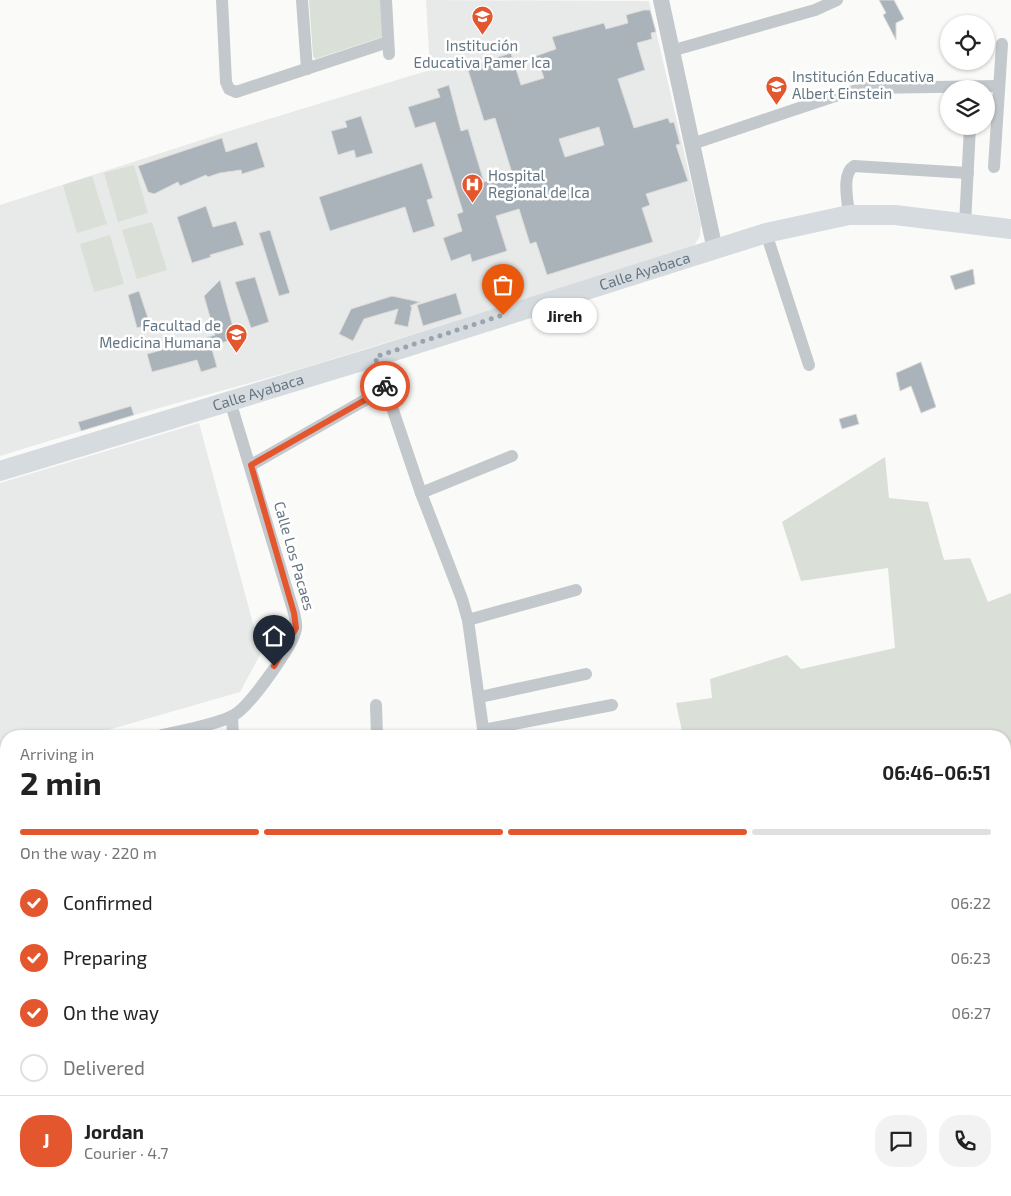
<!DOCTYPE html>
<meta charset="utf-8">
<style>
body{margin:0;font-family:"Exo 2",sans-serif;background:#f2f2f2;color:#222;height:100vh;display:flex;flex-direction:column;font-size:19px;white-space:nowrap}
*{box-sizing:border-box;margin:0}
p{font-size:16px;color:#767676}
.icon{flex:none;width:28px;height:28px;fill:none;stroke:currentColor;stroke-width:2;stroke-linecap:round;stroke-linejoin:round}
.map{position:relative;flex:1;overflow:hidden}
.details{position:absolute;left:0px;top:730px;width:1011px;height:466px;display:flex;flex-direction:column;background:#fff;border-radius:20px 20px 0 0;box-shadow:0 1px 4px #0004}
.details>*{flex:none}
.buttons{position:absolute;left:940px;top:15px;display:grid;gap:10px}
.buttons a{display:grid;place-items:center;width:55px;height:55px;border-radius:50%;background:#fff;box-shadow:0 1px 4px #0004;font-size:25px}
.pin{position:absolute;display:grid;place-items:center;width:42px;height:42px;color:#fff;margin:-51px -21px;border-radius:50% 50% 50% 0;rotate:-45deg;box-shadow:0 0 5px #0007}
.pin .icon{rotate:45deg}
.courier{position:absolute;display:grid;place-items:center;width:50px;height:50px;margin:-25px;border:4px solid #e4572e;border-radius:50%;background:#fff;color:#222;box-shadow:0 1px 6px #0007}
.bubble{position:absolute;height:35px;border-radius:18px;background:#fff;box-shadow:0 1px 4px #0004;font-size:16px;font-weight:700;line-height:35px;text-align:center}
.overview em{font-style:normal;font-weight:700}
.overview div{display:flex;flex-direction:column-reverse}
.overview{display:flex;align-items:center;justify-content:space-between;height:85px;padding:0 20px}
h1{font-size:32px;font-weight:700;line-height:38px}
.bar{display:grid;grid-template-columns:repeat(4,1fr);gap:8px 5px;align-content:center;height:60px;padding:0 20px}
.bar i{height:6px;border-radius:4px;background:#e0e0e0}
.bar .selected{background:#e4572e}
.bar p{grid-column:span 4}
.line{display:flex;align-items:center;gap:12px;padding:0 20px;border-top:1px solid #e0e0e0}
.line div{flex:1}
.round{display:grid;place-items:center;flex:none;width:52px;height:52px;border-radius:20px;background:#f2f2f2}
ol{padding:0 20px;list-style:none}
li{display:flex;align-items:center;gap:15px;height:55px}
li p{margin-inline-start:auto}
li .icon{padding:5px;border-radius:50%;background:#e4572e;color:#fff;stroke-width:4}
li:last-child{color:#767676}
li i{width:28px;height:28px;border:2px solid #e0e0e0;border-radius:50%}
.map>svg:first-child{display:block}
.built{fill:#e8e9e9}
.green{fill:#dadfd7}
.building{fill:#aab3b9;stroke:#dcdcda;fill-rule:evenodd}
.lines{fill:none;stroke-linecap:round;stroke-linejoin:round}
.minor{stroke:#c3c8cc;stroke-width:12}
.tertiary{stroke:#c3c8cc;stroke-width:16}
.primary{stroke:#d6dbdf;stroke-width:20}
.done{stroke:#99a4ac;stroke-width:5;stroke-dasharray:0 9}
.route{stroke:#e4572e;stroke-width:6}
.labels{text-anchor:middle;stroke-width:5;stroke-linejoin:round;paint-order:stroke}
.poi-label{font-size:15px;fill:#657683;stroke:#fff;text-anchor:start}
.street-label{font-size:15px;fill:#657683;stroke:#fff}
</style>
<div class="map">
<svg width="1011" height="1196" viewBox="0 0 1011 1196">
<rect width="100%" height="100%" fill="#fafaf8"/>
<g class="built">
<path d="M 426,0 L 649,1 L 701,225 L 700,236 L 695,244 L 692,248 L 300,369 L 134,415 L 0,456 L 0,205 L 226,132 L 430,70 Z"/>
<path d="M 199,423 L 261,653 L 240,692 L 87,736 L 6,736 L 6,759 L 0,761 L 0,483 Z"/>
<path d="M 6,1025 L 6,1190 L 128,1190 L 128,1196 L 0,1196 L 0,1027 Z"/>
</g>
<g class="green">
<path d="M 309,0 L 384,0 L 386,36 L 315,59 L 313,56 Z"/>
<path d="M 134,165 L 148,213 L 118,222 L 104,173 Z"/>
<path d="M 92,176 L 107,224 L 77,233 L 63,185 Z"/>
<path d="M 152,222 L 167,270 L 137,279 L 122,230 Z"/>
<path d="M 110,235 L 124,284 L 94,292 L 80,244 Z"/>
<path d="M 885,457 L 889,498 L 928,502 L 944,560 L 970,558 L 988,602 L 1011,593 L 1011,810 L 1005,827 L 1005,736 L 683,736 L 676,703 L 712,698 L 710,679 L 787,655 L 801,669 L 895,648 L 888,568 L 801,581 L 782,522 Z"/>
<path d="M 6,911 L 6,996 L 0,998 L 0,913 Z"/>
<path d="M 6,1095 L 6,1169 L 0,1147 L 0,1097 Z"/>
<path d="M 12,1190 L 105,1190 L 107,1196 L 14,1196 Z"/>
</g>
<g class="building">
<path d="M 879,0 L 894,0 L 904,19 L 896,23 L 896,40 L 883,15 L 886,13 Z"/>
<path d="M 644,10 L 650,10 L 656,32 L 651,33 L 652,39 L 637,43 L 645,70 L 618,79 L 634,128 L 668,118 L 670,123 L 674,122 L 680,144 L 676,145 L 688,181 L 646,194 L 650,205 L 642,208 L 653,242 L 547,275 L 536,242 L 530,244 L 519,209 L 496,216 L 507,251 L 472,262 L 470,254 L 451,261 L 443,238 L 462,231 L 457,214 L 463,212 L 435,122 L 415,128 L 408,107 L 440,97 L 437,89 L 449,85 L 461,131 L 468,129 L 484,182 L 512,173 L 495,118 L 484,121 L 467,67 L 511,53 L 521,85 L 544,78 L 536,56 L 556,49 L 552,37 L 604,23 L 606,29 L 628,23 L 626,15 ZM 599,127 L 604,145 L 565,157 L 559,139 Z"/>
<path d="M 361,116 L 373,153 L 356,158 L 354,150 L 338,155 L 331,131 L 347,127 L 345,121 Z"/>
<path d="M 222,138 L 226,152 L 257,142 L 265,167 L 242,174 L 241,170 L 220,173 L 208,177 L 206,175 L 180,186 L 178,182 L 154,194 L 148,192 L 138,166 Z"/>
<path d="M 422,163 L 433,198 L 427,200 L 435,226 L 413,233 L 405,207 L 330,231 L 319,197 Z"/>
<path d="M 206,206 L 213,227 L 236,221 L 244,245 L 210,255 L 211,257 L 192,263 L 177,217 Z"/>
<path d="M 270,230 L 290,293 L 279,296 L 259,233 Z"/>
<path d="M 973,269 L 975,284 L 955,290 L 950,276 Z"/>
<path d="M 255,277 L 269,322 L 251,328 L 235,282 Z"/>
<path d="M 220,280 L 233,327 L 228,328 L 231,340 L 211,346 L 217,367 L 201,372 L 197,360 L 152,372 L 147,354 L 215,335 L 204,296 Z"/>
<path d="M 139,291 L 150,324 L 137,328 L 128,295 Z"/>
<path d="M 456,293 L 462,314 L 423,326 L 417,305 Z"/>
<path d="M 392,296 L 420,302 L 410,306 L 412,306 L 408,327 L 394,324 L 398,309 L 364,319 L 353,341 L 339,334 L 351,309 Z"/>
<path d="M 921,362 L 936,407 L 921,413 L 911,386 L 900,391 L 896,373 Z"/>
<path d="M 131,406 L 134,415 L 81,431 L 78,422 Z"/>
<path d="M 856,414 L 859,424 L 842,429 L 839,419 Z"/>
</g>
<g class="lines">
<g class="minor">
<path d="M 222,0 L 226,82 L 229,89 L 236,92 L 388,42"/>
<path d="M 302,0 L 307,69"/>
<path d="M 386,0 L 389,54"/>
<path d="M 671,51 L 815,10 L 837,0"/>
<path d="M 692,144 L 844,93 L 867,88 L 999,86"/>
<path d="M 994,167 L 1002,44"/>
<path d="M 849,215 C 848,201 841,174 854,166 L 968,173"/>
<path d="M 965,224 L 970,126"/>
<path d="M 766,233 L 809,365"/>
<path d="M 375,357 L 421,493 L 462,599 L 468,620 L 484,736"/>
<path d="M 251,465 L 386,388"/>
<path d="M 421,493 L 512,456"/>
<path d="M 468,620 L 576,590"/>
<path d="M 480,697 L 586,674"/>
<path d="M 376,705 L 377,736"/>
<path d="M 232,717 L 233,736"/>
<path d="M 483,730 L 612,705"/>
<path d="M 159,736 C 179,731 217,725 234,715 C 249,707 293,646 296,629 C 297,624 295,618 294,613 L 230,401"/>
<path d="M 0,779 L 6,778"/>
<path d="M 1005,843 L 1011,827"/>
<path d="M 0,903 L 6,901"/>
<path d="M 0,1020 L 6,1019"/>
<path d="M 1005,1087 L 1009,1103 L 1011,1127"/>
<path d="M 269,1190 L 270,1196"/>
<path d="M 540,1190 L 540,1196"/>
</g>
<path class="tertiary" d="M 661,0 L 715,250"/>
<path class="primary" id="s1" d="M 0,471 L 375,357 L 766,233 L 849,215 L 895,215 L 1011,229"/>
</g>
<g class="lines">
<path class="done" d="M 385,386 L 375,357 L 503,315"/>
<path class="route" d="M 274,666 L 296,628 L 294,613 L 251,465 L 386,388 L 385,386"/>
</g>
<defs>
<symbol id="school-pin" viewBox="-11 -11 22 30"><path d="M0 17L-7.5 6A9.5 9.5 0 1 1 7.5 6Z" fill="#e4572e" stroke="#fff"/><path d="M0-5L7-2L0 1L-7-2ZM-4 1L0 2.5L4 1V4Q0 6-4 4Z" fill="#fff"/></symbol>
<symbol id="hospital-pin" viewBox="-11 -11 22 30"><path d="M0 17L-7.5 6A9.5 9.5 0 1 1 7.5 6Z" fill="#e4572e" stroke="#fff"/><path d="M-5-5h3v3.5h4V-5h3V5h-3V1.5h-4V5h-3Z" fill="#fff"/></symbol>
</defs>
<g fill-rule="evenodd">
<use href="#school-pin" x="470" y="4" width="25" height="34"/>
<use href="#school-pin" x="764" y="74" width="25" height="34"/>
<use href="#hospital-pin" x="460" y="172" width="25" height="34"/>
<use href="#school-pin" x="224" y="322" width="25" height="34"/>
</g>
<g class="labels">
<g class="poi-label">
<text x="482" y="51" text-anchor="middle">Institución<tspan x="482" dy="17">Educativa Pamer Ica</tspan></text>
<text x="792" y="82">Institución Educativa<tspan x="792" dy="17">Albert Einstein</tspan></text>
<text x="488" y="181">Hospital<tspan x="488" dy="17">Regional de Ica</tspan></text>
<text x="221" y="331" text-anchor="end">Facultad de<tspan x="221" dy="17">Medicina Humana</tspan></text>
</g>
<g class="street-label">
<text dy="5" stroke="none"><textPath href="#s1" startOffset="675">Calle Ayabaca</textPath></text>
<text dy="5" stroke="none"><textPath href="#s1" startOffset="270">Calle Ayabaca</textPath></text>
<text transform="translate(294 556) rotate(74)" y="5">Calle Los Pacaes</text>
</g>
</g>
</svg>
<div class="buttons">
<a><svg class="icon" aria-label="locate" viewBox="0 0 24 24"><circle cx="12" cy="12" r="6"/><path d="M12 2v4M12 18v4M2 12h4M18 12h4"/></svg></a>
<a><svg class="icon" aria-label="layers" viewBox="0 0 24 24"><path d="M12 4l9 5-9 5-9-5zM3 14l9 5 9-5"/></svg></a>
</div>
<div class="pin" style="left:503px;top:315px;background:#ea580c"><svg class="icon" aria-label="bag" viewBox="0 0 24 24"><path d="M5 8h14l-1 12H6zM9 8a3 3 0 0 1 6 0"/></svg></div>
<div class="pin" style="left:274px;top:666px;background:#1f2937"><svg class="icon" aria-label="home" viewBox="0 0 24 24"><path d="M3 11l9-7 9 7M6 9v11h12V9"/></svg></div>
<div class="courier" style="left:385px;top:386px"><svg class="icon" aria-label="bike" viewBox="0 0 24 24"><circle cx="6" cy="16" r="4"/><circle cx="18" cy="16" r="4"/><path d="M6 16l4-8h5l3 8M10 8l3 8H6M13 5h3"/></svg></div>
<div class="bubble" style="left:532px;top:298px;width:65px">Jireh</div>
<section class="details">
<div class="overview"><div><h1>2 min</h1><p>Arriving in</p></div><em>06:46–06:51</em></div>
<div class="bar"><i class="selected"></i><i class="selected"></i><i class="selected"></i><i></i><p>On the way · 220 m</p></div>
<ol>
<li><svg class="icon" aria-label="check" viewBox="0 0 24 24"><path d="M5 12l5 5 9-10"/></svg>Confirmed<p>06:22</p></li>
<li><svg class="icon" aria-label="check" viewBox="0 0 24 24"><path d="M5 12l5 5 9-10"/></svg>Preparing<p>06:23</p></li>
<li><svg class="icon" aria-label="check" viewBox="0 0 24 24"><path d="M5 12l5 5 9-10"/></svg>On the way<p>06:27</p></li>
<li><i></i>Delivered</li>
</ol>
<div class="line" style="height:90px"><b class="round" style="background:#e4572e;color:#fff">J</b><div><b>Jordan</b><p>Courier · 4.7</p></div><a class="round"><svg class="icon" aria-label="chat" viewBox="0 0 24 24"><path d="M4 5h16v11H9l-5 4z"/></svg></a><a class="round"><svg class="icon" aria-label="phone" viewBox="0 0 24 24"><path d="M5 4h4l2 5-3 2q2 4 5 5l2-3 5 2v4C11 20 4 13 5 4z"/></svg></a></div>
</section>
</div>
